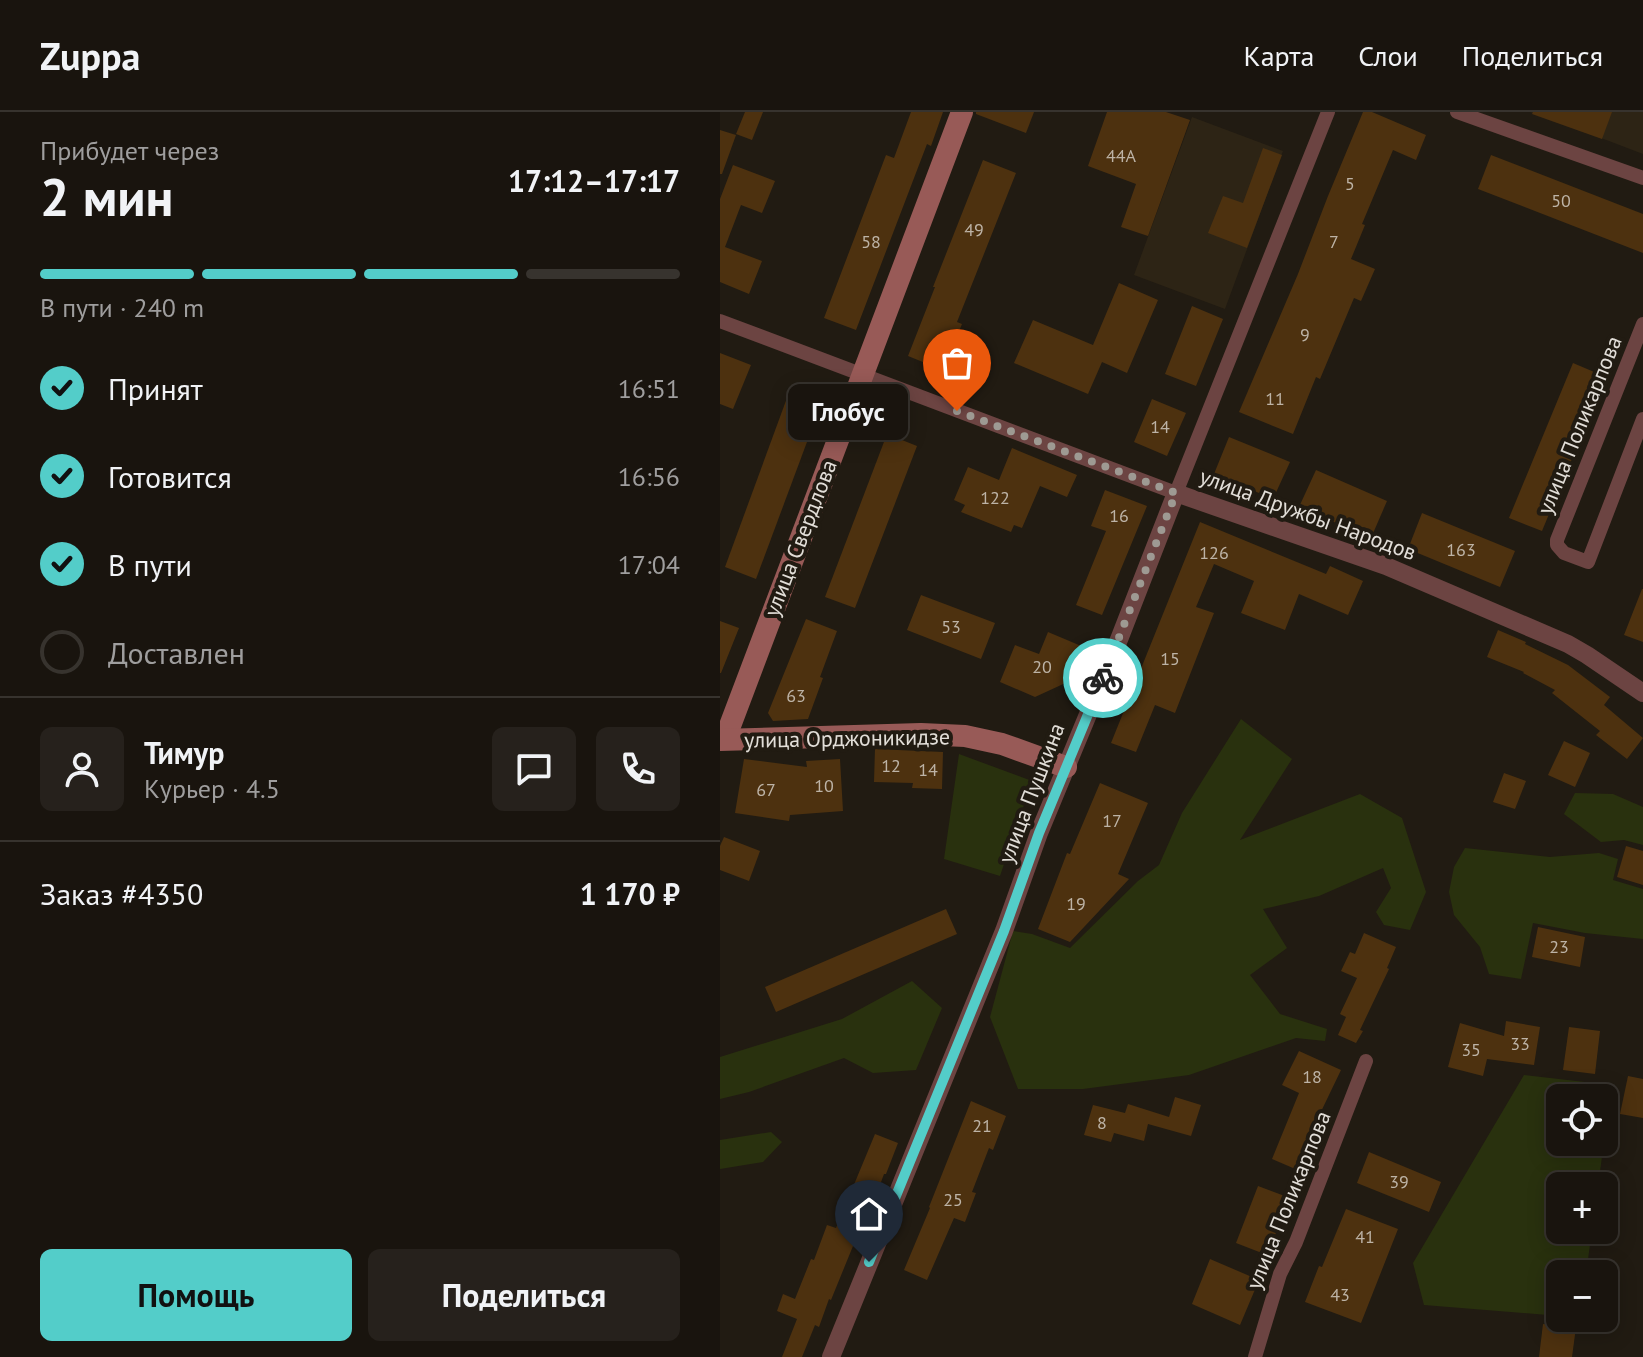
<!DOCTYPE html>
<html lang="ru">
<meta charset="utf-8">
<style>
body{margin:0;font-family:"PT Sans",sans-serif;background:#26211c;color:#f1f3f6;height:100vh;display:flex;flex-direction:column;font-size:30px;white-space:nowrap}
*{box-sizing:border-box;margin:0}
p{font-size:26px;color:#9f9e9e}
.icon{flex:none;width:44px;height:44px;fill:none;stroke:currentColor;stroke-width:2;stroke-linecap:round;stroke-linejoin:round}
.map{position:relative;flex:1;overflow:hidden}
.details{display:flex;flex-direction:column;background:#19140e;width:720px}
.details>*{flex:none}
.controls{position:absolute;left:826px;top:972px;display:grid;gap:16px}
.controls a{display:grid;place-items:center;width:72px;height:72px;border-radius:12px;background:#19140e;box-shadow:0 4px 20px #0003,0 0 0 2px #37332e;font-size:40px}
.pin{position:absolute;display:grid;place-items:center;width:68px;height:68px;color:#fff;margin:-82px -34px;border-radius:50% 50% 50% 0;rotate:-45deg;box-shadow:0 0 8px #0007}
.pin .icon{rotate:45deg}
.courier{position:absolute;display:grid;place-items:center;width:80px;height:80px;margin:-40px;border:6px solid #53cdc9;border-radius:50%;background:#fff;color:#222;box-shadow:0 2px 10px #0007}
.bubble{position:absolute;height:56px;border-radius:12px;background:#19140e;box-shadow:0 4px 20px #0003,0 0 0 2px #37332e;font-size:26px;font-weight:700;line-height:56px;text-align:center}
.head em{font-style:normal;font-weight:700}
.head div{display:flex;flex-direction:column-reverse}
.head{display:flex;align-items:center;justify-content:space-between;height:136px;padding:0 40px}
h1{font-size:52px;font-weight:700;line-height:60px}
.bar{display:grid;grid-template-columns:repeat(4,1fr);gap:12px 8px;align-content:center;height:96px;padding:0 40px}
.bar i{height:10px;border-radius:6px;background:#37332e}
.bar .on{background:#53cdc9}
.bar p{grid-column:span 4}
.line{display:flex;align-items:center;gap:20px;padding:0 40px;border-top:2px solid #37332e}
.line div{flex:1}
.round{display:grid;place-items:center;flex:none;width:84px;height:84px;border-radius:12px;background:#26211c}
ol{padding:0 40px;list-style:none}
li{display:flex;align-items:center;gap:24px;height:88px}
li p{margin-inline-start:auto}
li .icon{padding:8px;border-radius:50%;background:#53cdc9;color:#111;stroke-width:4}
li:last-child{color:#9f9e9e}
li i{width:44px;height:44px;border:4px solid #37332e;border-radius:50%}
.primary-button{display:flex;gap:16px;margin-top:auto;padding:16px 40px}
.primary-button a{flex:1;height:92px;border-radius:12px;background:#53cdc9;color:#111;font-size:32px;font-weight:700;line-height:92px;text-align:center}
.primary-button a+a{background:#26211c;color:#f1f3f6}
header{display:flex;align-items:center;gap:48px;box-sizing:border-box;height:112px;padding:0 40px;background:#19140e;border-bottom:2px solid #37332e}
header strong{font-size:38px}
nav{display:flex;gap:44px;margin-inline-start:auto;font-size:28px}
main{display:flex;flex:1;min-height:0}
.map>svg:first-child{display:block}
.built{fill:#2d2415}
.green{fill:#29310e}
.building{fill:#4d310f}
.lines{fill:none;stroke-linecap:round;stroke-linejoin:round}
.minor{stroke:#6c4442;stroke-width:14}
.tertiary{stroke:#6c4442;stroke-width:18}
.secondary{stroke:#985a57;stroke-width:22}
.done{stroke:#9e9a93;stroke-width:8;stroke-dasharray:0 14.4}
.route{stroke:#53cdc9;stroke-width:10}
.labels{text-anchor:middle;stroke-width:8;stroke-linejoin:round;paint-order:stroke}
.number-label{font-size:18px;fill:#bdb3a6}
.street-label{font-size:22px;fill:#e2ded8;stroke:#211b12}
</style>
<header>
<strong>Zuppa</strong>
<nav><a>Карта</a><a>Слои</a><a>Поделиться</a></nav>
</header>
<main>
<section class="details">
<div class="head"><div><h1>2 мин</h1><p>Прибудет через</p></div><em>17:12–17:17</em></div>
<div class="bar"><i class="on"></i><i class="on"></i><i class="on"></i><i></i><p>В пути · 240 m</p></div>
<ol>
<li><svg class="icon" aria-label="check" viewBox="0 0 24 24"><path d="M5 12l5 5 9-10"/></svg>Принят<p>16:51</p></li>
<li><svg class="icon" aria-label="check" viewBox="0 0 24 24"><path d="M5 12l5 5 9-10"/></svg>Готовится<p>16:56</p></li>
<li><svg class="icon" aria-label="check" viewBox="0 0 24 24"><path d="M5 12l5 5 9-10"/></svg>В пути<p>17:04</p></li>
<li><i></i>Доставлен</li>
</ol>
<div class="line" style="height:144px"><a class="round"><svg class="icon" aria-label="person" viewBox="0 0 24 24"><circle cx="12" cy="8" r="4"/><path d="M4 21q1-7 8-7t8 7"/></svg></a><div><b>Тимур</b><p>Курьер · 4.5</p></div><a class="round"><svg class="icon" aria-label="chat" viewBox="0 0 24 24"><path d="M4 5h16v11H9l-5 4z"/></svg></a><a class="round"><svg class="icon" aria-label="phone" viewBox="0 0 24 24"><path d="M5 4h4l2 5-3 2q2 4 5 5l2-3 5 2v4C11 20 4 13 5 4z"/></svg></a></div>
<div class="line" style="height:104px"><div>Заказ #4350</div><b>1 170 ₽</b></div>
<div class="primary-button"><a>Помощь</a><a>Поделиться</a></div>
</section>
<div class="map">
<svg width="923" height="1245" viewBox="0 0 923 1245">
<rect width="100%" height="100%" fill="#211b12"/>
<g class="built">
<path d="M 810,0 L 923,0 L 923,42 L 889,29 Z"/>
<path d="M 472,5 L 563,39 L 505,197 L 414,163 Z"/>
</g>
<g class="green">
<path d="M 521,607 L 572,647 L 520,728 L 640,682 L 682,706 L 706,780 L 690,818 L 664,813 L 656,800 L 671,776 L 663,756 L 599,784 L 543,797 L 567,836 L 530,863 L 560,902 L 607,917 L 605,929 L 576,926 L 469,963 L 363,977 L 298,977 L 270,905 L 293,819 L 312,822 L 350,836 L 418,769 L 439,753 L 462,701 Z"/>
<path d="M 239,642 L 312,669 L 280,764 L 224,747 Z"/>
<path d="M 855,681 L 893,682 L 923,695 L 923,733 L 904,728 L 881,730 L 844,702 Z"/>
<path d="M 745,736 L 830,745 L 879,741 L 898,747 L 893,768 L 923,777 L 923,827 L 865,821 L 813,811 L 801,867 L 769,862 L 760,835 L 734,803 L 729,780 L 734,755 Z"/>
<path d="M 192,869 L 222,896 L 196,958 L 153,961 L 124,946 L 29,980 L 0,987 L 0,945 L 122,907 Z"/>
<path d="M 804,963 L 891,973 L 884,1027 L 884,986 L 840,986 L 840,1030 L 884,1030 L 878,1074 L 840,1074 L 840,1118 L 872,1118 L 866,1162 L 840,1162 L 840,1204 L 704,1193 L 693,1151 Z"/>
<path d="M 51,1020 L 62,1030 L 43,1050 L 0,1057 L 0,1028 Z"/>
</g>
<g class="building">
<path d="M 25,0 L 43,0 L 32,28 L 16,22 Z"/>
<path d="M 191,0 L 223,0 L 211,34 L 207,32 L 136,218 L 104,206 L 166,43 L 174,46 Z"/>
<path d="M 256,0 L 314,0 L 306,21 L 256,2 Z"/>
<path d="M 387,0 L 446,0 L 470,8 L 428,124 L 401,115 L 416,72 L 368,54 Z"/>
<path d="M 643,0 L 652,0 L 706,23 L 696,48 L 673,38 L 642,112 L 645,113 L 631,147 L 655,157 L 641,189 L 634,186 L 600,267 L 596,265 L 573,322 L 519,300 L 578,162 L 608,84 Z"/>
<path d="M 813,0 L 892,0 L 882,27 L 812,2 Z"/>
<path d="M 0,18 L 16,23 L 2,62 L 0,62 Z"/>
<path d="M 543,36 L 562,43 L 527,136 L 488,121 L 503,84 L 523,91 Z"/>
<path d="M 771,43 L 923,102 L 923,141 L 758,77 Z"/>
<path d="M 263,48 L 296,61 L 237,210 L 242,212 L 230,241 L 260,252 L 251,278 L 227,270 L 230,261 L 188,244 L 215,175 L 213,175 Z"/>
<path d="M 13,53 L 55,69 L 42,101 L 21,93 L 5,135 L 42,149 L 29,182 L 0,170 L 0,87 Z"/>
<path d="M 399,171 L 438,188 L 407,261 L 382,250 L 368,282 L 294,251 L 313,208 L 373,233 Z"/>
<path d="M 472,194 L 503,207 L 476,274 L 445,262 Z"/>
<path d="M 0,241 L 31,253 L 13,297 L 0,292 Z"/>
<path d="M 853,251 L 886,265 L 822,419 L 789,406 Z"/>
<path d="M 71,275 L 103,287 L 36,467 L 5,455 Z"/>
<path d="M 432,287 L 466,301 L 447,344 L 414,330 Z"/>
<path d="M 167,322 L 197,334 L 135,496 L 105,485 Z"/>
<path d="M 509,325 L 570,350 L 553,387 L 494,362 Z"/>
<path d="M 292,336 L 357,363 L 347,385 L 320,374 L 302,416 L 294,413 L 291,420 L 241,400 L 245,393 L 234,388 L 248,355 L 279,368 Z"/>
<path d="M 596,358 L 667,389 L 651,426 L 579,395 Z"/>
<path d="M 385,378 L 427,394 L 382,503 L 356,493 L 386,419 L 371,414 Z"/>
<path d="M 702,401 L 795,439 L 780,475 L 688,437 Z"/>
<path d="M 480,410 L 606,462 L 610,454 L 643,469 L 628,503 L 579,482 L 565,518 L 521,501 L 534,469 L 494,452 L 476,495 L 494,501 L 455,601 L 435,593 L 416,640 L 391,631 Z"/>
<path d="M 922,477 L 923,477 L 923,530 L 904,523 Z"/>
<path d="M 201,483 L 275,511 L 261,547 L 187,518 Z"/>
<path d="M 86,507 L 117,519 L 100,565 L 103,566 L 88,607 L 53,609 L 48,601 Z"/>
<path d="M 0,509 L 19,516 L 1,561 L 0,561 Z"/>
<path d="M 778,518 L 806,530 L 805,532 L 848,553 L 890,585 L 884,593 L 923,626 L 907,647 L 876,623 L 880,619 L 832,581 L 835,578 L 803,561 L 804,560 L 767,545 Z"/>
<path d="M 328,520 L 366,536 L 352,568 L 315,585 L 280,570 L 295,533 L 319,542 Z"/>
<path d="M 844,629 L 870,641 L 855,675 L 828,663 Z"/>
<path d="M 155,637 L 223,640 L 222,677 L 192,676 L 193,671 L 154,670 Z"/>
<path d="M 24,647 L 87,655 L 86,649 L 120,647 L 123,699 L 70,703 L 69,709 L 15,701 Z"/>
<path d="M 784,661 L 806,669 L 795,697 L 773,690 Z"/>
<path d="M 380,671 L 428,691 L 398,762 L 409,767 L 350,830 L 318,817 L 347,741 L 350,742 Z"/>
<path d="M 4,725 L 40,739 L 29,769 L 0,758 L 0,734 Z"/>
<path d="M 906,734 L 923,739 L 923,773 L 897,765 Z"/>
<path d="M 226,797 L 237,822 L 56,900 L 45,875 Z"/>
<path d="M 818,815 L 865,825 L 860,855 L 812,845 Z"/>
<path d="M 644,821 L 676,835 L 667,856 L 669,857 L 640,918 L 643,919 L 636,931 L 618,923 L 626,905 L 620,902 L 637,866 L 621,859 L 630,840 L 635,842 Z"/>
<path d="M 786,909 L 820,915 L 814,953 L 767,947 L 763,964 L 728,955 L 740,911 L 784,924 Z"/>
<path d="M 849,915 L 880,919 L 875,962 L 843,958 Z"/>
<path d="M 579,939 L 621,958 L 596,1010 L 599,1011 L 580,1059 L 552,1047 L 579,981 L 562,973 Z"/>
<path d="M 908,964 L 923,967 L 923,1006 L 900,1002 Z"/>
<path d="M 455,985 L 481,993 L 471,1024 L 428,1012 L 424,1029 L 394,1021 L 391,1030 L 364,1023 L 373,993 L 405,1001 L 408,992 L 449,1005 Z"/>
<path d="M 251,989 L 286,1004 L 273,1038 L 269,1036 L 252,1080 L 256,1081 L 245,1110 L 234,1106 L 207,1168 L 184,1158 L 210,1096 L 209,1095 Z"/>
<path d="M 155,1022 L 178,1031 L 166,1062 L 164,1062 L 147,1108 L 144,1107 L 111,1188 L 109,1187 L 99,1215 L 95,1213 L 82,1245 L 62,1245 L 77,1207 L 57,1199 L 63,1182 L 75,1187 L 91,1147 L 94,1148 L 107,1113 L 116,1116 Z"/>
<path d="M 649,1040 L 721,1070 L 709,1100 L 637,1071 Z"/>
<path d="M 538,1074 L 570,1086 L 547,1143 L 516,1131 Z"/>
<path d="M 626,1097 L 678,1117 L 641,1211 L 585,1190 L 599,1154 L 602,1155 Z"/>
<path d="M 490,1147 L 539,1168 L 520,1213 L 472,1192 Z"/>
<path d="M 823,1212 L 856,1215 L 852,1245 L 819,1245 Z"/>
</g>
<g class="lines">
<g class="minor">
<path d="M 737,0 L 923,66"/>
<path d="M 0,209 L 456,381 L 608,0"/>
<path d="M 923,212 L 837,428 L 837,433 L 844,441 L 868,450 L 923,307"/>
<path d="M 535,1245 L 560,1162 L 576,1130 L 646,949"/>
</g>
<path class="tertiary" d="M 111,1245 L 284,819 L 319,721 L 400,525 L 456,381 L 666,454 L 848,532 L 867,543 L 923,581"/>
<g class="secondary">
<path d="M 5,627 L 242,0"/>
<path d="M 0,628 L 201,622 L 245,624 L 282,632 L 346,655"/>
</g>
</g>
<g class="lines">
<path class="done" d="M 237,299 L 456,381 L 383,566"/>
<path class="route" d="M 149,1150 L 284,819 L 319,721 L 383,566"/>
</g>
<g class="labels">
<g class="number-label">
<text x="401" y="50">44А</text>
<text x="630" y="78">5</text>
<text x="841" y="95">50</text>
<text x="254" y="124">49</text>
<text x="151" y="136">58</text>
<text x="614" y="136">7</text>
<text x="585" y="229">9</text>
<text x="555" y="293">11</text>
<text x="440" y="321">14</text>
<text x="275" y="392">122</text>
<text x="399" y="410">16</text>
<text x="741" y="444">163</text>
<text x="494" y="447">126</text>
<text x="231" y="521">53</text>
<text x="450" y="553">15</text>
<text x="322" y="561">20</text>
<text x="76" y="590">63</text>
<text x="171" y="660">12</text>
<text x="208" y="664">14</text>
<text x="104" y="680">10</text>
<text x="46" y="684">67</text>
<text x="392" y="715">17</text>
<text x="356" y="798">19</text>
<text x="839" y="841">23</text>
<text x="800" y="938">33</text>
<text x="751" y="944">35</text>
<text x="592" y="971">18</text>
<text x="382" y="1017">8</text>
<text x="262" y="1020">21</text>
<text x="679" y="1076">39</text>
<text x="233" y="1094">25</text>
<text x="645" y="1131">41</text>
<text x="620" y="1189">43</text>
</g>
<g class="street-label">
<text transform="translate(859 313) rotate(-68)" y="8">улица Поликарпова</text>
<text transform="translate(588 402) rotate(20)" y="8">улица Дружбы Народов</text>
<text transform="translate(80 426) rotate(-69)" y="8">улица Свердлова</text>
<text transform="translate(127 626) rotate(-1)" y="8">улица Орджоникидзе</text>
<text transform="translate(311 681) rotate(-69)" y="8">улица Пушкина</text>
<text transform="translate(568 1088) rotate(-68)" y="8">улица Поликарпова</text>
</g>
</g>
</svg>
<div class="controls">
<a><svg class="icon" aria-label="locate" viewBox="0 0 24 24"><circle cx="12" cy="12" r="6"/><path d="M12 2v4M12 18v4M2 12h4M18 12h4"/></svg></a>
<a>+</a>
<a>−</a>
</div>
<div class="pin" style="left:237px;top:299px;background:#ea580c"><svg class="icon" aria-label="bag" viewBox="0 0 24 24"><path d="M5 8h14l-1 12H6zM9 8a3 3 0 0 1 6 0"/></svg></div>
<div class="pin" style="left:149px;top:1150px;background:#1f2937"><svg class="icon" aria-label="home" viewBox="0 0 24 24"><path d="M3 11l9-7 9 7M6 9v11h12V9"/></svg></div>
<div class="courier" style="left:383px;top:566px"><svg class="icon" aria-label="bike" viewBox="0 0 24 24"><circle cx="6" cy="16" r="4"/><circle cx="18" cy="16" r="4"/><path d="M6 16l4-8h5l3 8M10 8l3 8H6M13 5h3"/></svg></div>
<div class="bubble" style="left:68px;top:272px;width:120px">Глобус</div>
</div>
</main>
